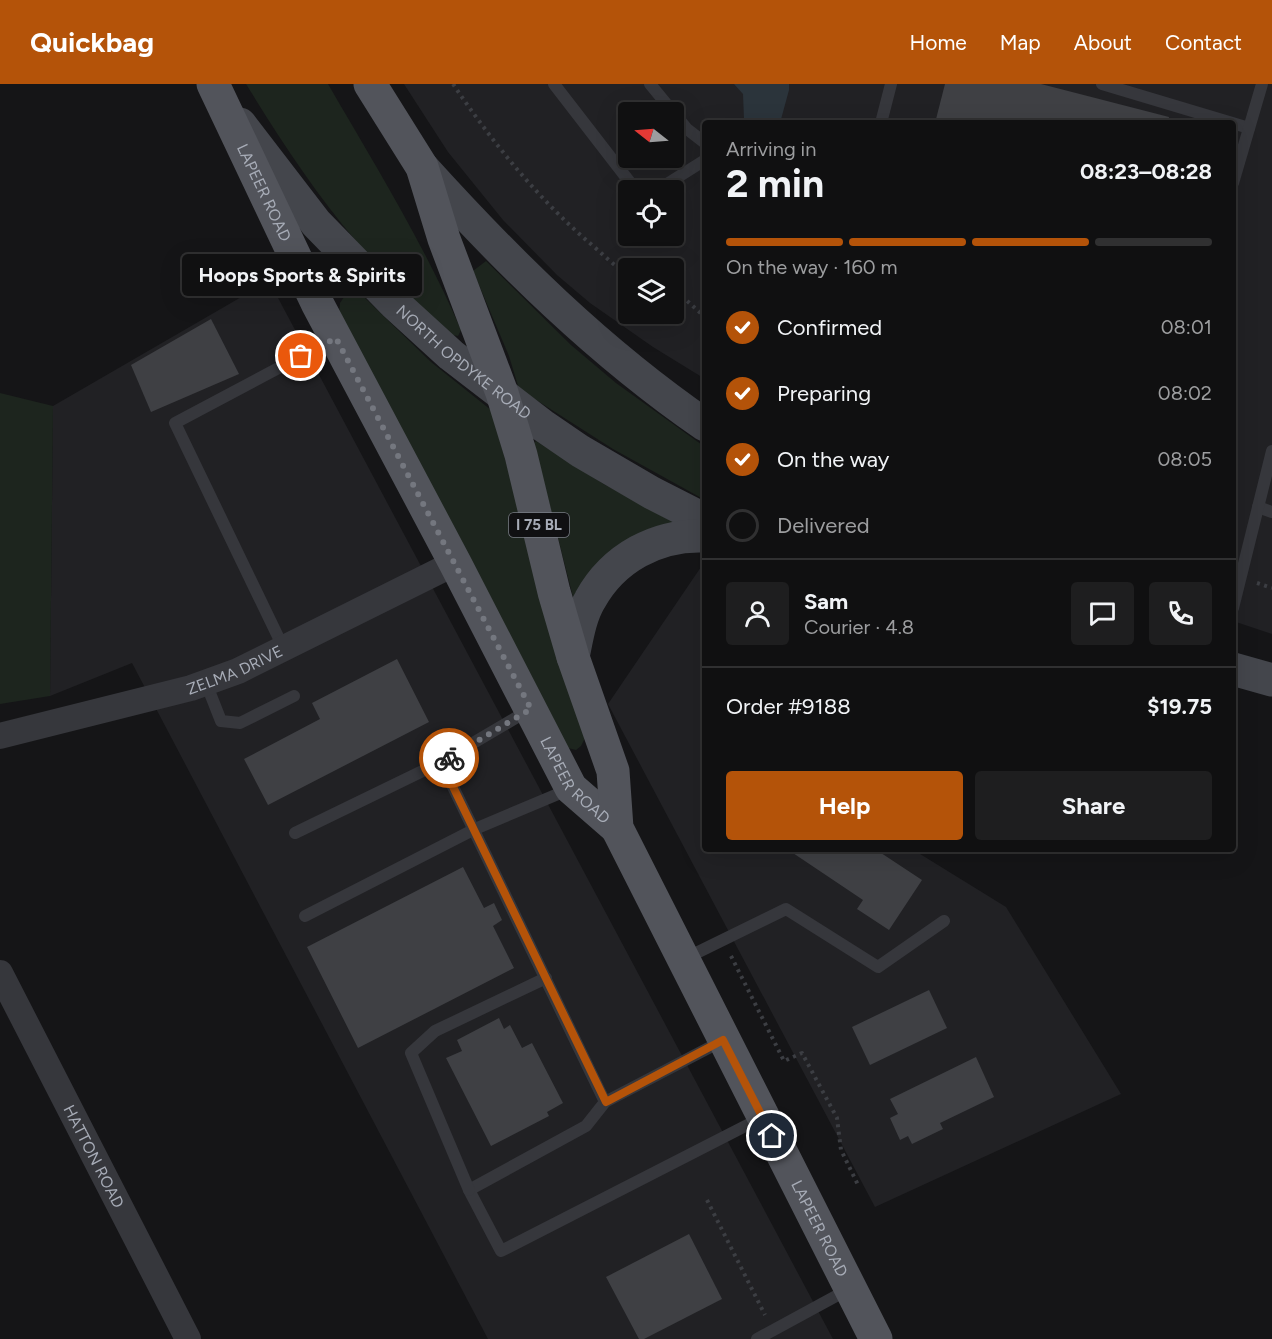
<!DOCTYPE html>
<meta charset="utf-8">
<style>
body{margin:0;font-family:Figtree,sans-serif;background:#1e1e1f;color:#f1f3f6;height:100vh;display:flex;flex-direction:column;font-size:22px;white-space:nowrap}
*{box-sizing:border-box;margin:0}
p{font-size:20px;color:#9c9d9f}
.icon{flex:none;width:33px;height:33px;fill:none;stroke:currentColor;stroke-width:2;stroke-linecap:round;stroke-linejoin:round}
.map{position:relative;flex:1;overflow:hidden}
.side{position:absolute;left:702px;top:36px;width:534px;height:732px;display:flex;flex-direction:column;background:#101011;border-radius:6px;box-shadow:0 6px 24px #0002,0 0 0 2px #303031}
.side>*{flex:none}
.needle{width:39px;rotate:287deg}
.tools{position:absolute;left:618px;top:18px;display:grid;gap:12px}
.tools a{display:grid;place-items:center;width:66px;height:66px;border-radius:6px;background:#101011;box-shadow:0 6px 24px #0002,0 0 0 2px #303031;font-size:30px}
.pin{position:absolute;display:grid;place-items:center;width:51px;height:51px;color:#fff;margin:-26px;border:3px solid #fff;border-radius:50%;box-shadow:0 2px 6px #0007}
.courier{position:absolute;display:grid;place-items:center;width:60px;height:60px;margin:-30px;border:4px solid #b45309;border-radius:50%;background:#fff;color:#222;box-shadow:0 2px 8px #0007}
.bubble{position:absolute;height:42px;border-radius:6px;background:#101011;box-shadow:0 6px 24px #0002,0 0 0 2px #303031;font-size:20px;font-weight:700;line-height:42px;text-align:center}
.overview em{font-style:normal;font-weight:700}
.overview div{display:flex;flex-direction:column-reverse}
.overview{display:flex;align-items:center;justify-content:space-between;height:102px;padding:0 24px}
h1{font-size:39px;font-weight:700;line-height:45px}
.bar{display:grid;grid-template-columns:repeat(4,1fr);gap:9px 6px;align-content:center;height:72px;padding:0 24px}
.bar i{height:8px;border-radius:4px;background:#303031}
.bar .active{background:#b45309}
.bar p{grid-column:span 4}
.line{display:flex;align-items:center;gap:15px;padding:0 24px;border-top:2px solid #303031}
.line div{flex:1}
.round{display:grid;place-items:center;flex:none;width:63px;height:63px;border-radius:6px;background:#1e1e1f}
ol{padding:0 24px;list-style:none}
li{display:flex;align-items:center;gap:18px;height:66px}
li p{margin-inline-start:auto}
li .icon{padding:6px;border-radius:50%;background:#b45309;color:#fff;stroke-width:4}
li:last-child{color:#9c9d9f}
li i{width:33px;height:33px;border:3px solid #303031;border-radius:50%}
.primary-button{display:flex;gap:12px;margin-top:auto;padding:12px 24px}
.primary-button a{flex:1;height:69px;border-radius:6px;background:#b45309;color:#fff;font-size:24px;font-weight:700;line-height:69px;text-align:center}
.primary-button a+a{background:#1e1e1f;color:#f1f3f6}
header{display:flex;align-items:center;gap:36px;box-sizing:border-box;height:84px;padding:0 30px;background:#b45309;color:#fff}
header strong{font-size:28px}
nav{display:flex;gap:33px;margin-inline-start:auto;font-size:21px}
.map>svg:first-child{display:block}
.built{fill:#212124;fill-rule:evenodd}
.green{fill:#1d251e}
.water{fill:#2b343b}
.building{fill:#3f4044}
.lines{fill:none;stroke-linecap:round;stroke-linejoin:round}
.path{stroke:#3c3e43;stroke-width:4;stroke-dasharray:3 4.5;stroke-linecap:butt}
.service{stroke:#36373c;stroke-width:12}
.minor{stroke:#36373c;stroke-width:26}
.secondary{stroke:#44464c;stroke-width:33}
.primary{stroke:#52545b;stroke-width:33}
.done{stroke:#74777f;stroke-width:6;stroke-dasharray:0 10.8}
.route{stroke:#b45309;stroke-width:8}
.labels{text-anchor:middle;stroke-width:4.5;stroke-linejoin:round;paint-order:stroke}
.shield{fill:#101012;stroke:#7a7d86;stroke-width:1.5}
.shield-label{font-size:15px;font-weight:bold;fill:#a7acb7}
.street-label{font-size:16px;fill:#a7acb7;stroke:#101012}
</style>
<header>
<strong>Quickbag</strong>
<nav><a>Home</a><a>Map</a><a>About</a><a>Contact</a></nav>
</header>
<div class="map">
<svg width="1272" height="1255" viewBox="0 0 1272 1255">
<rect width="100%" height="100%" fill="#151517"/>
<g class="built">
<path d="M 404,0 L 1272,0 L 1272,550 L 1233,537 L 1233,39 L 705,39 L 705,295 L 653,263 L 590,219 L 557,191 L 503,136 L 448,68 ZM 628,28 L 674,28 L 674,74 L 628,74 ZM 628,106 L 674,106 L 674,152 L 628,152 ZM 628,184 L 674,184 L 674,230 L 628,230 Z"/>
<path d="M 269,197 L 833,1255 L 488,1255 L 132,579 L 50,612 L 53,322 Z"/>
<path d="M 703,480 L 705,481 L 705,765 L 912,765 L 1006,823 L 1121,1010 L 875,1123 L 608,620 Z"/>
</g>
<g class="green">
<path d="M 246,0 L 328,0 C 375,81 424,160 461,246 L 458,252 L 452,251 C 419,221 386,192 357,158 C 315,109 280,55 246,0 Z"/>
<path d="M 486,177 L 571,261 L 616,299 L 705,363 L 705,416 L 613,365 L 519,305 L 509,272 L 473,187 Z"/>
<path d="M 355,208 L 365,214 L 431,278 L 491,326 L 585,654 L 581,662 L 576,666 L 568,664 L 339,230 L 340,219 L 346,210 Z"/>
<path d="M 0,309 L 53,322 L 50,612 L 0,620 Z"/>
<path d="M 536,357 L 602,399 L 677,440 L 576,513 L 573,513 L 534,359 Z"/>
</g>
<path class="water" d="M 734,0 L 789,0 L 789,6 L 780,39 L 747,39 L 744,35 L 743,10 Z"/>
<g class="building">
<path d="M 945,0 L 1041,0 L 1169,33 L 1168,39 L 935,39 Z"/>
<path d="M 211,235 L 239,290 L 151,328 L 131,281 Z"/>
<path d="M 397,575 L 429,638 L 268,721 L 244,675 L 320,635 L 312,619 Z"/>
<path d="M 787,765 L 875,765 L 922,796 L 889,846 L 857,825 L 863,816 Z"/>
<path d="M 463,783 L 484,824 L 494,819 L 502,836 L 493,842 L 514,884 L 358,964 L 307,863 Z"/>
<path d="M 929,906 L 947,944 L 870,981 L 852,943 Z"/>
<path d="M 499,934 L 504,945 L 510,941 L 522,964 L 532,959 L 563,1019 L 547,1028 L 549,1032 L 491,1062 L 446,974 L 462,967 L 457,956 Z"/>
<path d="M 976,973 L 994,1013 L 940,1039 L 943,1045 L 912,1060 L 908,1052 L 900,1056 L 890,1034 L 898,1030 L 890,1015 Z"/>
<path d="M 689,1150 L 722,1215 L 644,1255 L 639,1255 L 606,1193 Z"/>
</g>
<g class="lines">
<g class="path">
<path d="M 453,0 C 492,58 539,116 592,161 C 604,171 615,183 628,190"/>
<path d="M 674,210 L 685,215 L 705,233"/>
<path d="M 1257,499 L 1272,504"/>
<path d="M 731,872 L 784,977 L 802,969 L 837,1034 L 841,1066 L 859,1103"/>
<path d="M 707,1116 L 765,1231"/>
</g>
<g class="service">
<path d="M 554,0 L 632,101 L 659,105 L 705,76"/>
<path d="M 650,0 L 687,45 L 705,59"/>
<path d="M 1102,0 L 1249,44"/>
<path d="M 881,39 L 891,0"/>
<path d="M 1233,99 L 1262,0"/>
<path d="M 1258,423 L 1272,428"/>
<path d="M 1233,524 L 1272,367"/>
<path d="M 284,565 L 175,339 L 335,254"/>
<path d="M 206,599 L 221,637 L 240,639 L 294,612"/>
<path d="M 529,626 L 441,678 L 605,1018"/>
<path d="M 295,749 L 441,678"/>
<path d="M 305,832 L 475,745 L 570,705"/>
<path d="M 684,875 L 786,825 L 878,883 L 944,837"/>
<path d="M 722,957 L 605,1018 L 586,1042 L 469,1106 L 501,1167 L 761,1034"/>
<path d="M 469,1106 L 411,969 L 435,947 L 546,894"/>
<path d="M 757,1255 L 849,1205"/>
</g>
<g class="minor">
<path id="s1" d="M 0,652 L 191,604 L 238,587 L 455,479"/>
<path id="s2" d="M 0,889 L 188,1255"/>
</g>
<g class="secondary">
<path id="s3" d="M 240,40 L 316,139 L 394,219 L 451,271 L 542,341 L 580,367 L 652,409 L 705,436"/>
<path d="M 422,83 C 508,178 599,268 705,341"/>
<path d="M 573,573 C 577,554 580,533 590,516 C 613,474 657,450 705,452"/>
<path d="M 1233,585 L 1272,596"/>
</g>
<g class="primary">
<path id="s4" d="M 213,0 L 317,219 L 455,479 L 571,704 L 617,744"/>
<path id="s5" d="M 370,0 L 422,83 L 444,155 L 502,309 L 521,371 L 554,508 L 573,573 L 613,687 L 617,744 L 876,1255"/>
</g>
</g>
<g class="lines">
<path class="done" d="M 301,272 L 336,254 L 531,625 L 449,674"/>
<path class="route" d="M 449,674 L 441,678 L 606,1018 L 723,956 L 772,1052"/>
</g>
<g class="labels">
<rect class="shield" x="509" y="429" width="60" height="24" rx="4.5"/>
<g class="shield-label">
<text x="539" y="446">I 75 BL</text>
</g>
<g class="street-label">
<text dy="6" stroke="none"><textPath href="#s4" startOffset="120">LAPEER ROAD</textPath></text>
<text dy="6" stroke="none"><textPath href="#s3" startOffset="328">NORTH OPDYKE ROAD</textPath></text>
<text dy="6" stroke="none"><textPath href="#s1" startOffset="244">ZELMA DRIVE</textPath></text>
<text dy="6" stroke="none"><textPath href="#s4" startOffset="786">LAPEER ROAD</textPath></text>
<text dy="6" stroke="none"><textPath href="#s2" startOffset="206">HATTON ROAD</textPath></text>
<text dy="6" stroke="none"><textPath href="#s5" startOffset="1238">LAPEER ROAD</textPath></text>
</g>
</g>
</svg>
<div class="tools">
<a><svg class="needle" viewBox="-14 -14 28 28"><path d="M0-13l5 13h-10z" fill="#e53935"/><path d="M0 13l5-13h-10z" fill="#9c9d9f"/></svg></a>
<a><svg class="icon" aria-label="locate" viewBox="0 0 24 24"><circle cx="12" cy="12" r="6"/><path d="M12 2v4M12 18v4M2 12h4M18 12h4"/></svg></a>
<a><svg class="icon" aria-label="layers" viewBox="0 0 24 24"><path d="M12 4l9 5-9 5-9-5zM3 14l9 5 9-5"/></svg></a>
</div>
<div class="pin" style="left:301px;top:272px;background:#ea580c"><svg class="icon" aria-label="bag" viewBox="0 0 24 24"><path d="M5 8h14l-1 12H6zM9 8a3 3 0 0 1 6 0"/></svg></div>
<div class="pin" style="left:772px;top:1052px;background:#1f2937"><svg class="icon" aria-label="home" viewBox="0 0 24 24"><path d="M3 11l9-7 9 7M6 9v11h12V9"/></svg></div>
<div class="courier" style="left:449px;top:674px"><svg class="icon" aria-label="bike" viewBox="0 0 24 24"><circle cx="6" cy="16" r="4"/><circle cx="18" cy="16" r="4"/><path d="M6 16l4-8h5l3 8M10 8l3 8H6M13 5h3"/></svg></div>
<div class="bubble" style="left:182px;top:170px;width:240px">Hoops Sports &amp; Spirits</div>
<section class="side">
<div class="overview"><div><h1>2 min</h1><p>Arriving in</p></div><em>08:23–08:28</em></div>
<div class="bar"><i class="active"></i><i class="active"></i><i class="active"></i><i></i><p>On the way · 160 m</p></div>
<ol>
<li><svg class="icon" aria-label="check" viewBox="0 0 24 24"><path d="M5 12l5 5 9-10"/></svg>Confirmed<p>08:01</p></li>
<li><svg class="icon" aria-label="check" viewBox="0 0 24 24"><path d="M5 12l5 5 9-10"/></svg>Preparing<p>08:02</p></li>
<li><svg class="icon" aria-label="check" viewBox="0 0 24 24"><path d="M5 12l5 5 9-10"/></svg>On the way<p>08:05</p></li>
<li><i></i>Delivered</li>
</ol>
<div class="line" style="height:108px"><a class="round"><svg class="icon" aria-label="person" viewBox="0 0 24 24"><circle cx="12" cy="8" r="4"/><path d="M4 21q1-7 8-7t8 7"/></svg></a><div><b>Sam</b><p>Courier · 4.8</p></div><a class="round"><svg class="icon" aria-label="chat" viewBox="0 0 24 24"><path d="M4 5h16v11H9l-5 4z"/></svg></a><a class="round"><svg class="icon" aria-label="phone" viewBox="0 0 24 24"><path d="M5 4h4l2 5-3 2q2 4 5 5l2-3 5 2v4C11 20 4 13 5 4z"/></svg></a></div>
<div class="line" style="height:78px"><div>Order #9188</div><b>$19.75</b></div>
<div class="primary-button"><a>Help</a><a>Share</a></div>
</section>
</div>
